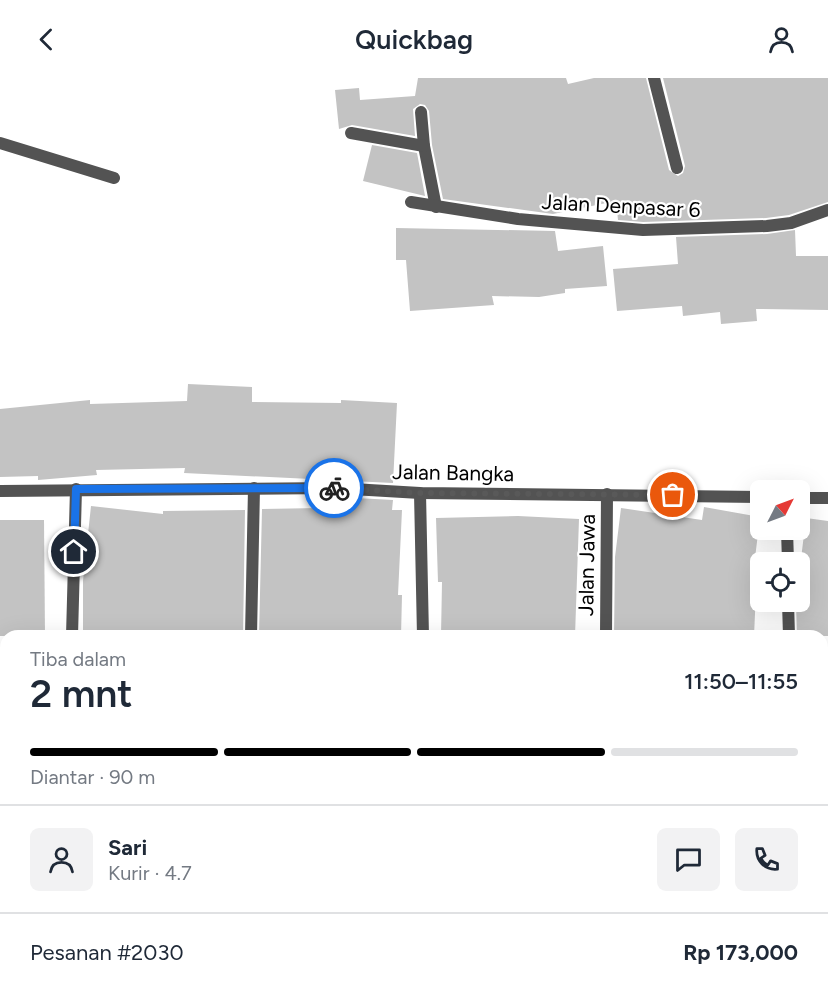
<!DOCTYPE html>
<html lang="id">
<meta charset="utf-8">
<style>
body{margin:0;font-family:Figtree,sans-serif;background:#f2f2f3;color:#1f2937;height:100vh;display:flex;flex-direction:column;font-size:22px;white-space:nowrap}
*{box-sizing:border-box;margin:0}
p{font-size:20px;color:#747a83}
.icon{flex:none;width:33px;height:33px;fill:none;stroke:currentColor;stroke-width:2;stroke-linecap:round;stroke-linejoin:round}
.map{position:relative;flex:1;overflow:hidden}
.details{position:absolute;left:0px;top:552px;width:828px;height:374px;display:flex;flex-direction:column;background:#fff;border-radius:18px 18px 0 0;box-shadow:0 6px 24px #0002}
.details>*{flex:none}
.needle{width:39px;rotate:48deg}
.controls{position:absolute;left:750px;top:402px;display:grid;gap:12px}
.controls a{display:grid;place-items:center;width:60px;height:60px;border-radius:9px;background:#fff;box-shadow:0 6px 24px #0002;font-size:30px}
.pin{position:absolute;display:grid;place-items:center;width:51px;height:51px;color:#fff;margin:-26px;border:3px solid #fff;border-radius:50%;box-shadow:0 2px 6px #0007}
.courier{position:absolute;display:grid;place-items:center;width:60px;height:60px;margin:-30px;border:4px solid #1a73e8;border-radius:50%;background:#fff;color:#222;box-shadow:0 2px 8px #0007}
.head em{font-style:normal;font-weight:600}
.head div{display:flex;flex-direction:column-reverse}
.head{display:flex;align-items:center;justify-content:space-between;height:102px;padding:0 30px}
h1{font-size:39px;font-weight:600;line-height:45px}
.bar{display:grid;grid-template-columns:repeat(4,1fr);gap:9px 6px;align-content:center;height:72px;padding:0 30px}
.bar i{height:8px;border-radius:4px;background:#e0e1e3}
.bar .selected{background:#000}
.bar p{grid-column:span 4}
.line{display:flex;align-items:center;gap:15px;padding:0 30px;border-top:2px solid #e0e1e3}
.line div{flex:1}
.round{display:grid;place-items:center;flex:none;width:63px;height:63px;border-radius:9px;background:#f2f2f3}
header{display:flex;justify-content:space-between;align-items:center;height:78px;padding:0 30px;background:#fff;font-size:27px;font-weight:600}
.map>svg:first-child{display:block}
.building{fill:#c3c3c3}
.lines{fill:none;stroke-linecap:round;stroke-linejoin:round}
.minor{stroke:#535353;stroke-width:12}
.done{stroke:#595959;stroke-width:6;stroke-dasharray:0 10.8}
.route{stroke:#1a73e8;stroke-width:8}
.labels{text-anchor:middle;stroke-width:4.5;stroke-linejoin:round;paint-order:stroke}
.street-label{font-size:21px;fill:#000;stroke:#fff}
</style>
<header><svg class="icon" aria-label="back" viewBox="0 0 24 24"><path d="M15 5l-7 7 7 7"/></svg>Quickbag<svg class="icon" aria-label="person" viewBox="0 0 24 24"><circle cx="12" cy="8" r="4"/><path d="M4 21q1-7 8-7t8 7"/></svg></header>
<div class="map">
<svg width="828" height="925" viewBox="0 0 828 925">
<rect width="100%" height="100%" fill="#fff"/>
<g class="building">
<path d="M 418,0 L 566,0 L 568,6 L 594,0 L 646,0 L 669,92 L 678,98 L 683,95 L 685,88 L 663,0 L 828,0 L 828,124 L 789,137 L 766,140 L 643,144 L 618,142 L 616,123 L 553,136 L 443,121 L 432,67 L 429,33 L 425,27 L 420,26 L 413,31 L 415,58 L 352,47 L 339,51 L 335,12 L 359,10 L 360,22 L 415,18 Z"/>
<path d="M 372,67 L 417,75 L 425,118 L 363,103 Z"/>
<path d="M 396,150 L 555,153 L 558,173 L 603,168 L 607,208 L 565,211 L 565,215 L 539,219 L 492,218 L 494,227 L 410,233 L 406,182 L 396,182 Z"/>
<path d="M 795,152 L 796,178 L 828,178 L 828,232 L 756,231 L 757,243 L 721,246 L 720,234 L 683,238 L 682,228 L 617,233 L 613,191 L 678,186 L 676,159 L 767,156 Z"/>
<path d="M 188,306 L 252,309 L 252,324 L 341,325 L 341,322 L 397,325 L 393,405 L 184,395 L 185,390 L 96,392 L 97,397 L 38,402 L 38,398 L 0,399 L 0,331 L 90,322 L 90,326 L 187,323 Z"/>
<path d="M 320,418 L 393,422 L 392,432 L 402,432 L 398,517 L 402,517 L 401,558 L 259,558 L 262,431 L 319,430 Z"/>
<path d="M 91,428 L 163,436 L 163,433 L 245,432 L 243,558 L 83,558 L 83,503 Z"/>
<path d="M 704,429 L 760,439 L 751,513 L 756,513 L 754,558 L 614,558 L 615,479 L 621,430 L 702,442 Z"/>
<path d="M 518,438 L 579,441 L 575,558 L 441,558 L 442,504 L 438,504 L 436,440 Z"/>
<path d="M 806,440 L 828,443 L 828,558 L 797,558 L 796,526 L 800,524 L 800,489 Z"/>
<path d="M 0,442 L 44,442 L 45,558 L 0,558 Z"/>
</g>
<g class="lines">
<g class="minor">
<path d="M 654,0 L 677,90"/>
<path d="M 421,34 L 424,68 L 436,129"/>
<path d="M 351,55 L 424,68"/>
<path d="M 0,65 L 114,100"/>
<path d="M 411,124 L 518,141 L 643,152 L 767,148 L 791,145 L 828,132"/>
<path d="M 0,413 L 335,410 L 420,415 L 760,419"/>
<path d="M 420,415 L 423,558"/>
<path d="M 800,420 L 828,420"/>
<path d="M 787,452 L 788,484"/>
<path d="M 788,524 L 789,558"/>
<path d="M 72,558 L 76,411"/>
<path d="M 251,558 L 254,410"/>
<path d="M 606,558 L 607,416"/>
<path d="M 424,920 L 424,925"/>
<path d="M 783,920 L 783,925"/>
<path d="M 64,925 L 64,920"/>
<path d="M 244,925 L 244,920"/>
<path d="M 607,925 L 607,920"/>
</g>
</g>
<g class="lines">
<path class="done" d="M 334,410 L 420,415 L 673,417"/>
<path class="route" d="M 74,474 L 76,411 L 334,410"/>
</g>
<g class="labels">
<g class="street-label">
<text transform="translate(621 128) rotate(3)" y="7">Jalan Denpasar 6</text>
<text transform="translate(453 395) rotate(1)" y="7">Jalan Bangka</text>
<text transform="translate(587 487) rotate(-89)" y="7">Jalan Jawa</text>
</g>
</g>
</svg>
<div class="controls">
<a><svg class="needle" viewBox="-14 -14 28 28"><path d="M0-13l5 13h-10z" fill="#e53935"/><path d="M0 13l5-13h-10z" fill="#747a83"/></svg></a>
<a><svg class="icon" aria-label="locate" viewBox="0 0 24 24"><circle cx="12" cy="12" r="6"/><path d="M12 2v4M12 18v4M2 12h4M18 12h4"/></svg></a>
</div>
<div class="pin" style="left:673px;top:417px;background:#ea580c"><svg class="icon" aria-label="bag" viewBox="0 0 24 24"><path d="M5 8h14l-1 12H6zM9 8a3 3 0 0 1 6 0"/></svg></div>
<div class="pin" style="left:74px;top:474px;background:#1f2937"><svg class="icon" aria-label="home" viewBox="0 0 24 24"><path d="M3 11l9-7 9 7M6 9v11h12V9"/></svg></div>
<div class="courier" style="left:334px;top:410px"><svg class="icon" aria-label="bike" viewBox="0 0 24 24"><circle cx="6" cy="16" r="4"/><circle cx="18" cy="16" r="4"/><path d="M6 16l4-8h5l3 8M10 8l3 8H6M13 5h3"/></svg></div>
<section class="details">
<div class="head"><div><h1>2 mnt</h1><p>Tiba dalam</p></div><em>11:50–11:55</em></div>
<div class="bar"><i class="selected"></i><i class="selected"></i><i class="selected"></i><i></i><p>Diantar · 90 m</p></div>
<div class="line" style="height:108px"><a class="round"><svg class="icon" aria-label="person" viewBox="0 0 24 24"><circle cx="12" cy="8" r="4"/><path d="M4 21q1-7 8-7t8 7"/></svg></a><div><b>Sari</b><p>Kurir · 4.7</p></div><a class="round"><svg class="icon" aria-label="chat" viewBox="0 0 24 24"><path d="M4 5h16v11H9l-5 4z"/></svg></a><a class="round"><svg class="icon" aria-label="phone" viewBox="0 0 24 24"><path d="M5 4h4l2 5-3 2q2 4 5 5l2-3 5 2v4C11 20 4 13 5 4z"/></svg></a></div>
<div class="line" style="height:78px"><div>Pesanan #2030</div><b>Rp 173,000</b></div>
</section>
</div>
